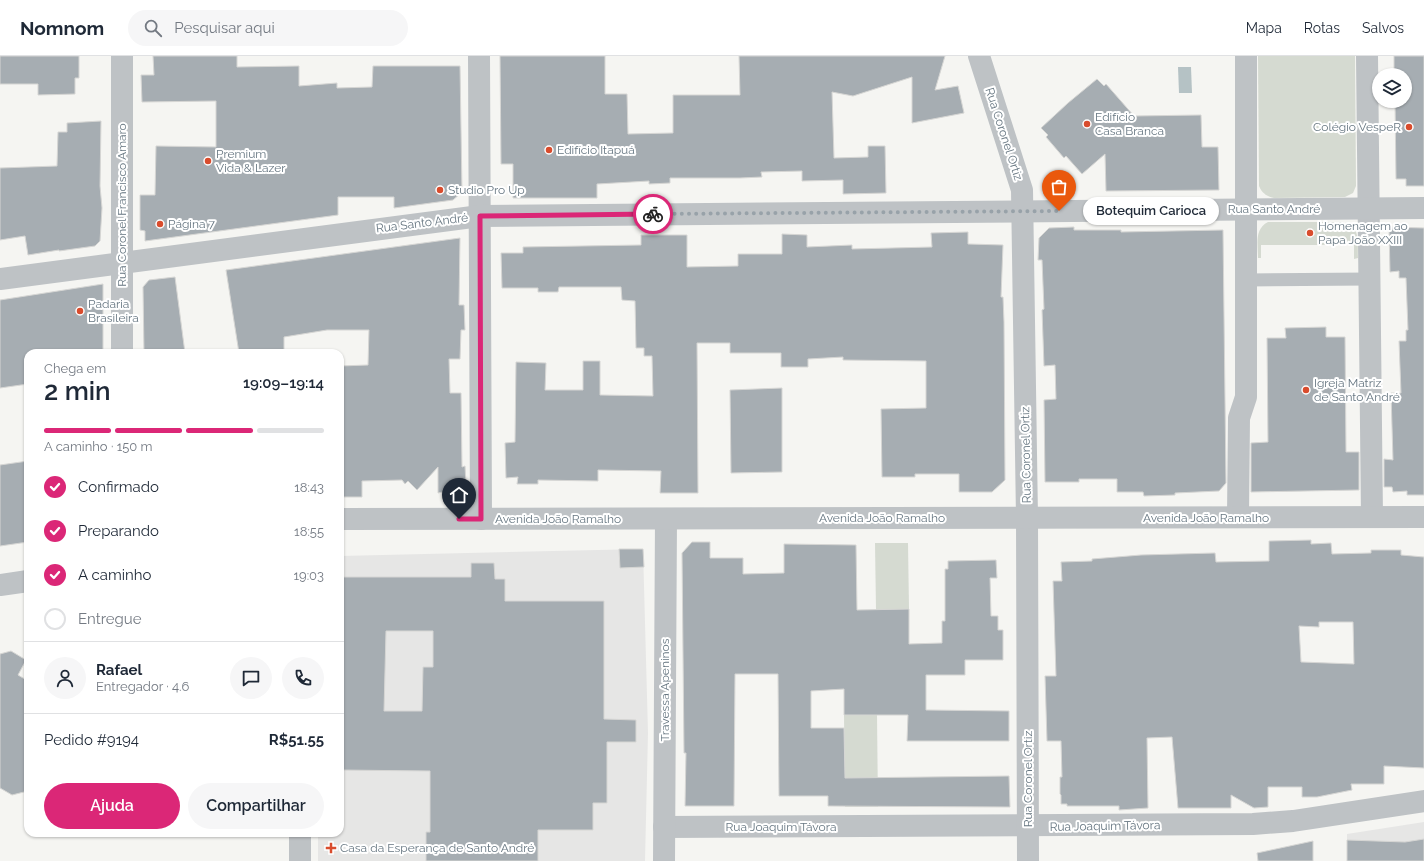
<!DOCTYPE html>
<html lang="pt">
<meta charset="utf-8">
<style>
body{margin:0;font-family:Raleway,sans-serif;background:#f6f6f7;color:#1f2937;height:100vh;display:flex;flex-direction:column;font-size:15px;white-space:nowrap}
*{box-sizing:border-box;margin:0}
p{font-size:13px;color:#747a83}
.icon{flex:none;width:22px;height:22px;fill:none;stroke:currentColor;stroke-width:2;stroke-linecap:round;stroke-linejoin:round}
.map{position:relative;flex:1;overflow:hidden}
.side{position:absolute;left:24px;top:293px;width:320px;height:488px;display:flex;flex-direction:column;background:#fff;border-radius:12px;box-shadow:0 1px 3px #0004}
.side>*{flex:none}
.buttons{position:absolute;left:1372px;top:12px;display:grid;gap:8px}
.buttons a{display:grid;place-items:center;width:40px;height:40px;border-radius:50%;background:#fff;box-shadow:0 1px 3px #0004;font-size:20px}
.pin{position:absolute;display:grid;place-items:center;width:34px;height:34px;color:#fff;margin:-41px -17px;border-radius:50% 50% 50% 0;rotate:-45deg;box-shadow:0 0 4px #0007}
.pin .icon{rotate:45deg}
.courier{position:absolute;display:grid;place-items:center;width:40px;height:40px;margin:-20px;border:3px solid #db2777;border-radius:50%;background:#fff;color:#222;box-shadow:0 1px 5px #0007}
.bubble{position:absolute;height:28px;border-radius:14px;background:#fff;box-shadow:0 1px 3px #0004;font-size:13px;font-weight:600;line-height:28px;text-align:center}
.head em{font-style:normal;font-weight:600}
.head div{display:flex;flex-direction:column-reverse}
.head{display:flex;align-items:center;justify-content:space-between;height:68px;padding:0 20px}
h1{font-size:26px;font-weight:600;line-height:30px}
.bar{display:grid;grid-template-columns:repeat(4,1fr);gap:6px 4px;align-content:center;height:48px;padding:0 20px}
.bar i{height:5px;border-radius:3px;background:#e0e1e3}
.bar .on{background:#db2777}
.bar p{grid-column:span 4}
.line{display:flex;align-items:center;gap:10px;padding:0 20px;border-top:1px solid #e0e1e3}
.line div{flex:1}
.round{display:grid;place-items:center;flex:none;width:42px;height:42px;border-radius:21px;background:#f6f6f7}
ol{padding:0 20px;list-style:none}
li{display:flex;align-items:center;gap:12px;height:44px}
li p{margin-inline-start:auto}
li .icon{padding:4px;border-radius:50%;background:#db2777;color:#fff;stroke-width:4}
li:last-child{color:#747a83}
li i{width:22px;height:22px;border:2px solid #e0e1e3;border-radius:50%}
.primary-button{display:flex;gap:8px;margin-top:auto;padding:8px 20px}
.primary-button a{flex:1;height:46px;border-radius:24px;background:#db2777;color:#fff;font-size:16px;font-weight:600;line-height:46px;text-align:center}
.primary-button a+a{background:#f6f6f7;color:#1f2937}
header{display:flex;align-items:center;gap:24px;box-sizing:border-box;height:56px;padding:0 20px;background:#fff;border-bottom:1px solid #e0e1e3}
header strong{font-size:19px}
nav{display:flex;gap:22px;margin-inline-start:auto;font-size:14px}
.search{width:280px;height:36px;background:#f6f6f7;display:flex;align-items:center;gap:10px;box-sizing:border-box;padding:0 14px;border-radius:22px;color:#747a83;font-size:15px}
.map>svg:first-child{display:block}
.built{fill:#e6e6e5}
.green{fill:#d5dad1}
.water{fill:#b5c2c5}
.building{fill:#a6adb2;stroke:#d6d6d4;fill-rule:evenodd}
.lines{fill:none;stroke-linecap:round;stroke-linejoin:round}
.service{stroke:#bec2c5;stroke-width:13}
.minor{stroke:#bec2c5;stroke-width:22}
.tertiary{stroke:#bec2c5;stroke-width:22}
.done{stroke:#98a2a9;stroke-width:4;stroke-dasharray:0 7.2}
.route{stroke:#db2777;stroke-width:5}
.poi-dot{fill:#d94c2d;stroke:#fff;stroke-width:1.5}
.labels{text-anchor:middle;stroke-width:4;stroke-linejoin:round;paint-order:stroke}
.poi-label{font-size:12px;fill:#667681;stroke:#fff;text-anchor:start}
.street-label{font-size:12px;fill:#667681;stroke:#fff}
</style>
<header>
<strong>Nomnom</strong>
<div class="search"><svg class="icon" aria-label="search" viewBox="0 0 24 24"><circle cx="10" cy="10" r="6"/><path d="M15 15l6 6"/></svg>Pesquisar aqui</div>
<nav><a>Mapa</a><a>Rotas</a><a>Salvos</a></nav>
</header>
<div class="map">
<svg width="1424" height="805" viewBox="0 0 1424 805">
<rect width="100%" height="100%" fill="#f5f5f2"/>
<g class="built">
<path d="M 643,493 L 648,677 L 645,805 L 318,805 L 318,777 L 340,777 L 340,500 Z"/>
<path d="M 1424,766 L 1424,805 L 1347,805 L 1347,778 Z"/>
</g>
<g class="green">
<path d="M 1258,0 L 1355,0 L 1356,130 L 1353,137 L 1345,141 L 1274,142 C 1266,140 1262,137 1259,130 Z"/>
<path d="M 1268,166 L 1341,166 C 1362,170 1357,185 1358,202 L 1354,203 L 1354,189 L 1261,189 L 1261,202 L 1258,202 C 1258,189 1254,173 1268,166 Z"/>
<path d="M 875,487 L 908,487 L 909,553 L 876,554 Z"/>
<path d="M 844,659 L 877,659 L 878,751 L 845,751 Z"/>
</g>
<path class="water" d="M 1178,11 L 1191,11 L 1192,37 L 1179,37 Z"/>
<g class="building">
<path d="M 0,0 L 79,0 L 79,22 L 75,22 L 75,38 L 38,39 L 38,28 L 0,28 Z"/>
<path d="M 153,0 L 237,0 L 237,11 L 299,10 L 299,30 L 337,27 L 337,32 L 372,31 L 373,10 L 460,10 L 462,136 L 453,144 L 394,152 L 394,141 L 338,141 L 338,159 L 145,185 L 145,175 L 140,174 L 140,139 L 155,139 L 156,90 L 216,91 L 216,45 L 142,46 L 141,19 L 154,19 Z"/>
<path d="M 500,0 L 605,0 L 605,38 L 627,38 L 628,78 L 673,77 L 673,39 L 740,39 L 739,0 L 945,0 L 935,34 L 958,30 L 964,57 L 912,67 L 912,21 L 853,40 L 832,36 L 834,102 L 868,101 L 868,90 L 885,90 L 886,137 L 843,138 L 843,124 L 802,125 L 802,115 L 761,116 L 762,121 L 740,122 L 670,122 L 670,127 L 649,128 L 649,125 L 597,128 L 597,142 L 513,142 L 513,108 L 501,108 Z"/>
<path d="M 1394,0 L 1424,0 L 1424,130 L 1406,130 L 1406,123 L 1396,123 L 1395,45 L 1405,45 L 1405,19 L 1394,19 Z"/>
<path d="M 1097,23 L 1104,30 L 1106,28 L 1134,60 L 1201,59 L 1202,91 L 1218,91 L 1219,134 L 1106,135 L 1105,98 L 1082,118 L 1066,100 L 1064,102 L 1046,81 L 1048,79 L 1041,72 L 1068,47 Z"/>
<path d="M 101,65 L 100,130 L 102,152 L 100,185 L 95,190 L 59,195 L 59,194 L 28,199 L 25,180 L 0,184 L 0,112 L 57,110 L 58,76 L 67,76 L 67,67 Z"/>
<path d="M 1074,171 L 1074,174 L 1121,174 L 1121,176 L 1223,174 L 1226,427 L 1219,435 L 1175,437 L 1175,439 L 1144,440 L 1143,436 L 1117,436 L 1117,423 L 1079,423 L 1079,426 L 1045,426 L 1044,344 L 1056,343 L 1055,309 L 1044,310 L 1042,254 L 1044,253 L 1042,204 L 1038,204 L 1039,182 L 1049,172 Z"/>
<path d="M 1389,171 L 1424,172 L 1424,439 L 1407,439 L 1407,435 L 1393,436 L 1392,431 L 1384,431 L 1384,403 L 1393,404 L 1391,337 L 1401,337 L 1399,285 L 1406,285 L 1406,274 L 1408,274 L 1406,222 L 1399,222 L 1399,215 L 1390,216 Z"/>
<path d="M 968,176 L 968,188 L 1003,189 L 1001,241 L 1003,241 L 1004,266 L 1005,424 L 992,436 L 959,436 L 959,418 L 915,418 L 915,421 L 882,421 L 881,353 L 926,352 L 926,305 L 843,304 L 843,301 L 808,303 L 808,311 L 781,311 L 781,297 L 730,297 L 730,287 L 697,287 L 698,437 L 660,437 L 661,415 L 598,414 L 598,425 L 538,424 L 538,428 L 517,428 L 518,421 L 506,422 L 505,387 L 515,386 L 516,306 L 546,307 L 545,334 L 583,334 L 583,305 L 600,305 L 600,339 L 653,340 L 652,300 L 644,300 L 644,292 L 636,292 L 635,245 L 622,244 L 621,231 L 559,231 L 558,236 L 538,236 L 538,232 L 502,232 L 501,197 L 523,197 L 523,191 L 641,189 L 641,179 L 687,179 L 687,211 L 738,210 L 738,198 L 782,198 L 782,178 L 807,179 L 807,191 L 852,189 L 852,193 L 932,191 L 931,177 Z"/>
<path d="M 460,182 L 459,249 L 464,249 L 465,274 L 461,274 L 460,303 L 449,303 L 450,337 L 461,337 L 462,411 L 465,410 L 466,429 L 447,447 L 447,435 L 438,437 L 438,411 L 417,434 L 408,425 L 405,428 L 402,424 L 362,425 L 362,441 L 340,441 L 340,310 L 368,309 L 369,274 L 327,274 L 284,281 L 284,297 L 239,297 L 226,214 Z"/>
<path d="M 175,221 L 185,297 L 144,297 L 143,231 L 149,224 Z"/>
<path d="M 103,228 L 103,297 L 28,297 L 28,328 L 0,332 L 0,244 Z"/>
<path d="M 1326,271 L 1326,281 L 1345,281 L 1346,396 L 1359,396 L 1359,434 L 1251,436 L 1251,387 L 1268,386 L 1267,282 L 1286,282 L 1285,272 Z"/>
<path d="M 782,332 L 782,416 L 731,417 L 730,334 Z"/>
<path d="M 28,405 L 28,486 L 0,490 L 0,409 Z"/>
<path d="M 1311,484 L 1311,488 L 1331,487 L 1332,498 L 1371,497 L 1371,494 L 1401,494 L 1401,499 L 1424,501 L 1424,712 L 1384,710 L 1384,728 L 1351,728 L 1352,734 L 1317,741 L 1302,741 L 1302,731 L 1268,731 L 1268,751 L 1254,752 L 1231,739 L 1231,752 L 1178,752 L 1172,681 L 1147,682 L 1148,752 L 1119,754 L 1119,750 L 1067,750 L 1067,748 L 1061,748 L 1061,739 L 1060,738 L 1060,721 L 1062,721 L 1061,685 L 1047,685 L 1045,620 L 1056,620 L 1053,525 L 1062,525 L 1061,506 L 1092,505 L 1092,503 L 1141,499 L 1215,497 L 1216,506 L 1269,505 L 1269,485 ZM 1319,566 L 1353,566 L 1354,608 L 1301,606 L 1299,570 L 1319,571 Z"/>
<path d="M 692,486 L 710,486 L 710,502 L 743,502 L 743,518 L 784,517 L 784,488 L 856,489 L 857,554 L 909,553 L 909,588 L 942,587 L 942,565 L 945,565 L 945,513 L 948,513 L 948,505 L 996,504 L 997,522 L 990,522 L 991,560 L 998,560 L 998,574 L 1003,574 L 1003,604 L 965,604 L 965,619 L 926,619 L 926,654 L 1009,655 L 1009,685 L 907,685 L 908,659 L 844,659 L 844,633 L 811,635 L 811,672 L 844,672 L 845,722 L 1009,720 L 1010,751 L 828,750 L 828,740 L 779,740 L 778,618 L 735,618 L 734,750 L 685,750 L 686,697 L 684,697 L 682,497 Z"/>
<path d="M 619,493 L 643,493 L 644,511 L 620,512 Z"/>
<path d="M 471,507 L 494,507 L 495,523 L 505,523 L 505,545 L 604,545 L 604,663 L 636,664 L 636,686 L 607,686 L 607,747 L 593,747 L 593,774 L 538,774 L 538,805 L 426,805 L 426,776 L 430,776 L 430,715 L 340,714 L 340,521 L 471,521 ZM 386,575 L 433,575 L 433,611 L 423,611 L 422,655 L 384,655 Z"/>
<path d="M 11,595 L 26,604 L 18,619 L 28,625 L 28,735 L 12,739 L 0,732 L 0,598 Z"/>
<path d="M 1424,783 L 1424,805 L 1347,805 L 1347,784 L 1405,786 Z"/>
<path d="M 1313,785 L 1313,805 L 1258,805 L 1257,797 Z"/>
</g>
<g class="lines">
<path class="service" d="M 1246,224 L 1369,223"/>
<g class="minor">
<path d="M 479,0 L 481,463"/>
<path d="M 1367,0 L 1372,461"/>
<path d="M 0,223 L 480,160 L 1424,152"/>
<path d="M 1238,461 L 1239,362 L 1246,341 L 1246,0"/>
<path d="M 664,771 L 1253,768 L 1293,765 L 1424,745"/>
<path d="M 300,777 L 300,805"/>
<path d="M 664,805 L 666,463"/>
</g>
<g class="tertiary">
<path d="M 122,0 L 122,297"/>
<path d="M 979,0 L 1022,134 L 1027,462 L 1028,805"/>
<path d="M 340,463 L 1424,461"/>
<path d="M 0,529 L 28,525"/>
</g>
</g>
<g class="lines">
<path class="done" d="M 653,158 L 1059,155"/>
<path class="route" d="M 459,463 L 481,463 L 480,160 L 653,158"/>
</g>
<g class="poi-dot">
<circle cx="1087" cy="68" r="4"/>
<circle cx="1409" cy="71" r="4"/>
<circle cx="549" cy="94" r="4"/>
<circle cx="208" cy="105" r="4"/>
<circle cx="440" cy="134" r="4"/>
<circle cx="160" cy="168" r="4"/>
<circle cx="1310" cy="177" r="4"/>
<circle cx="80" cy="255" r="4"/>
<circle cx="1306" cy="334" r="4"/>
<path d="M329 786h4v4h4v4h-4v4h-4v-4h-4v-4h4z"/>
</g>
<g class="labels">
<g class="poi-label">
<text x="1095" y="65">Edifício<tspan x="1095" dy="14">Casa Branca</tspan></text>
<text x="1401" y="75" text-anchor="end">Colégio VespeR</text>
<text x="557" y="98">Edifício Itapuá</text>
<text x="216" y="102">Premium<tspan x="216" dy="14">Vida &amp; Lazer</tspan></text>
<text x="448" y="138">Studio Pro Up</text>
<text x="168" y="172">Página 7</text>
<text x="1318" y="174">Homenagem ao<tspan x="1318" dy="14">Papa João XXIII</tspan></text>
<text x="88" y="252">Padaria<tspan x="88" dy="14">Brasileira</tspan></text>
<text x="1314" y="331">Igreja Matriz<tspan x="1314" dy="14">de Santo André</tspan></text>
<text x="340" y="796">Casa da Esperança de Santo André</text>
</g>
<g class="street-label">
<text transform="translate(1004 78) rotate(72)" y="4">Rua Coronel Ortiz</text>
<text transform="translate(122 149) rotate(-90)" y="4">Rua Coronel Francisco Amaro</text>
<text x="1274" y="157">Rua Santo André</text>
<text transform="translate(422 167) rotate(-7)" y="4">Rua Santo André</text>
<text transform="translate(1026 399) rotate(-91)" y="4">Rua Coronel Ortiz</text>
<text x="882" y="466">Avenida João Ramalho</text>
<text x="1206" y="466">Avenida João Ramalho</text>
<text x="558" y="467">Avenida João Ramalho</text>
<text transform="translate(665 634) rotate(-90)" y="4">Travessa Apeninos</text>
<text transform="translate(1028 723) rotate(-90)" y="4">Rua Coronel Ortiz</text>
<text transform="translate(1105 770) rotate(-1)" y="4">Rua Joaquim Távora</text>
<text x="781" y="775">Rua Joaquim Távora</text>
</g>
</g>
</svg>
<div class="buttons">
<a><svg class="icon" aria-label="layers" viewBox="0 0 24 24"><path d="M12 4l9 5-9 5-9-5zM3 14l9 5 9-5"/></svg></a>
</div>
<div class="pin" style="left:1059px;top:155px;background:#ea580c"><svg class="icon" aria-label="bag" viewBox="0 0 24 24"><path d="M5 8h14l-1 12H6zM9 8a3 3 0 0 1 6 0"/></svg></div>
<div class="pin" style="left:459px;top:463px;background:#1f2937"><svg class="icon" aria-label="home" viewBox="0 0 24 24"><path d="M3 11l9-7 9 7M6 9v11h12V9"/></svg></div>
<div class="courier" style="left:653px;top:158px"><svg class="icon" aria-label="bike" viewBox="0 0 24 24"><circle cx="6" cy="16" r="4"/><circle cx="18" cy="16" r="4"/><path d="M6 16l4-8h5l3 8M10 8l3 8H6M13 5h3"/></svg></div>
<div class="bubble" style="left:1083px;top:141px;width:136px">Botequim Carioca</div>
<section class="side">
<div class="head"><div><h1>2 min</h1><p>Chega em</p></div><em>19:09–19:14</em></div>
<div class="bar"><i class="on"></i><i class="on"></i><i class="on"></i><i></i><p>A caminho · 150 m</p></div>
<ol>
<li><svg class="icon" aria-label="check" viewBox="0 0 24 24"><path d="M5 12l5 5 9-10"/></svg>Confirmado<p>18:43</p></li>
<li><svg class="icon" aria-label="check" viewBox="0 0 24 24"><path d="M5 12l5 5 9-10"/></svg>Preparando<p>18:55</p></li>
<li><svg class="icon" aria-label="check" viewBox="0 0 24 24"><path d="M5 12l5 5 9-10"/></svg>A caminho<p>19:03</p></li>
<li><i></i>Entregue</li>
</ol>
<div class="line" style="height:72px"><a class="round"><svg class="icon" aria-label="person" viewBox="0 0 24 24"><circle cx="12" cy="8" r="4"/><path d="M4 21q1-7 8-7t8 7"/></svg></a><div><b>Rafael</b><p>Entregador · 4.6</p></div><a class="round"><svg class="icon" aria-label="chat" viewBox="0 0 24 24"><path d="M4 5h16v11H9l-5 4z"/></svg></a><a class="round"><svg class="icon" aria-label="phone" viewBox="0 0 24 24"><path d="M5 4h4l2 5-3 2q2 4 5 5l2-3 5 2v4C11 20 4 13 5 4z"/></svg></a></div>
<div class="line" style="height:52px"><div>Pedido #9194</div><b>R$51.55</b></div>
<div class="primary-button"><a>Ajuda</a><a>Compartilhar</a></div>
</section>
</div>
